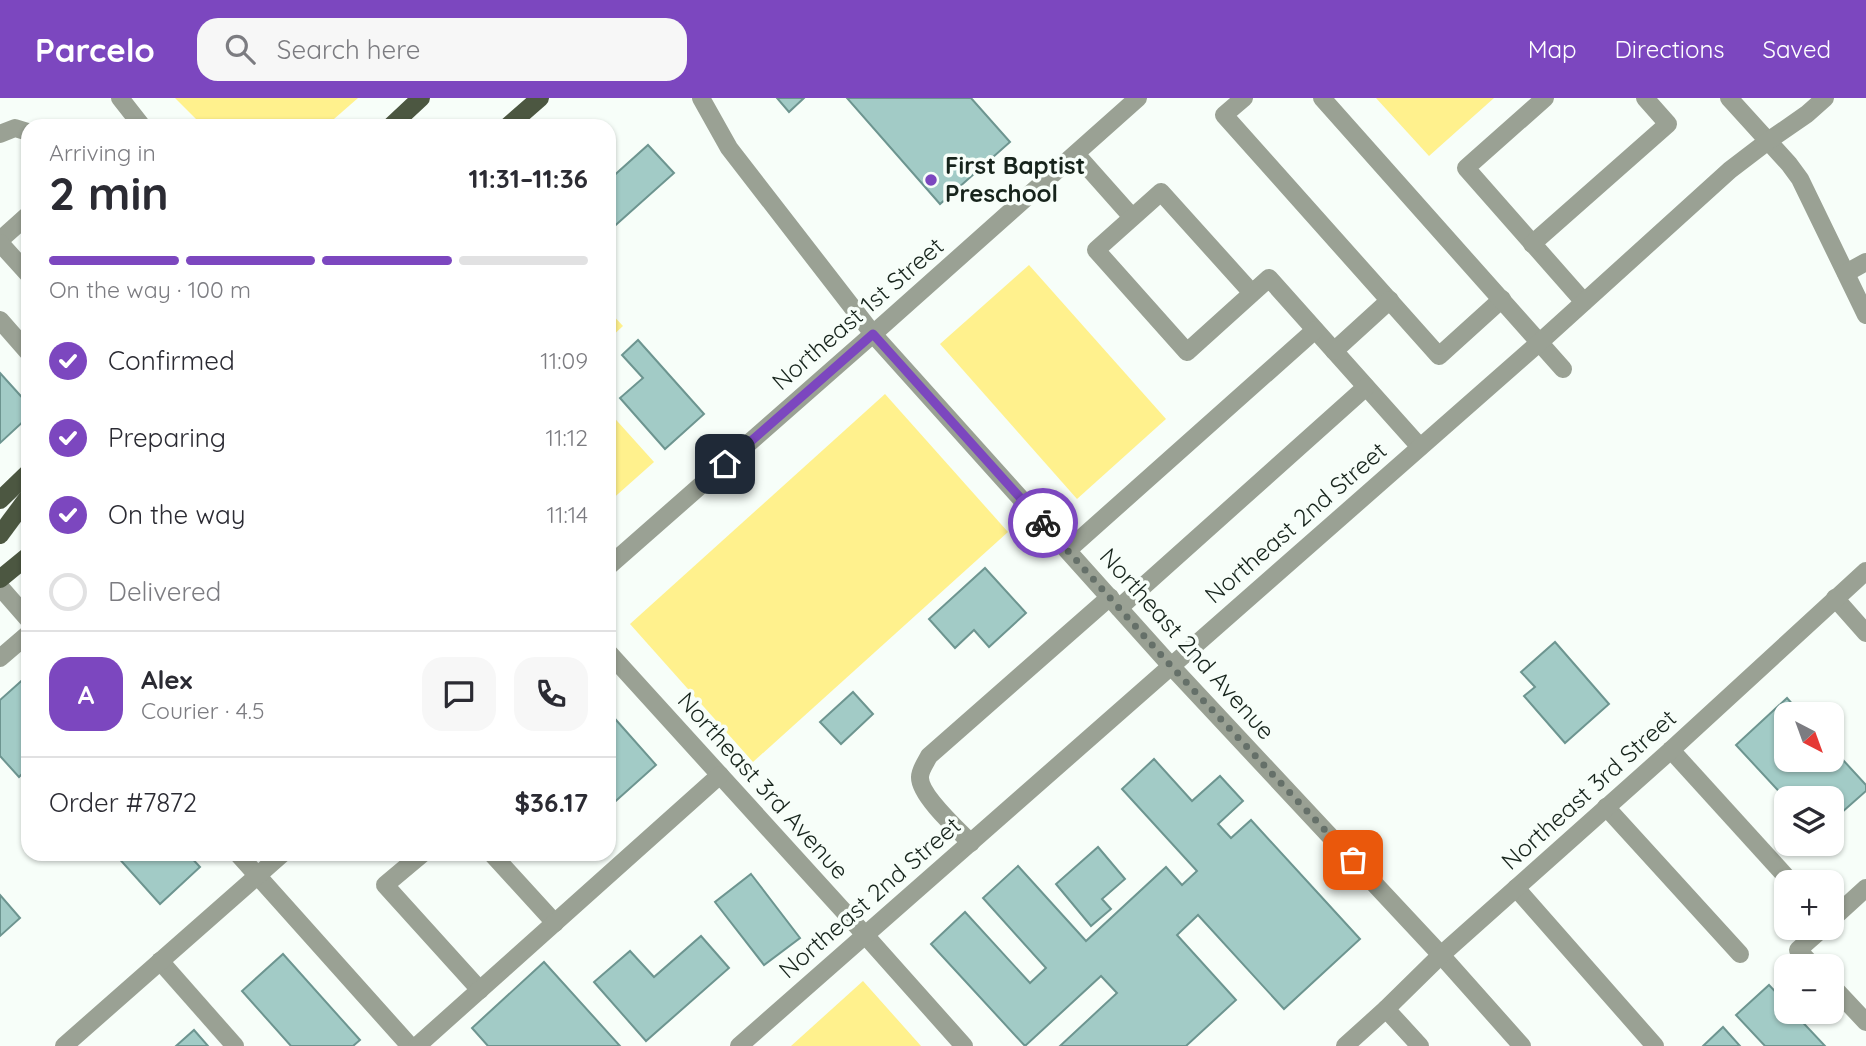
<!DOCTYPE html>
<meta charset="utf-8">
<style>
body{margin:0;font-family:Quicksand,sans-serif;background:#f7f7f7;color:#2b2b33;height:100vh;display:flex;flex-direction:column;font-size:26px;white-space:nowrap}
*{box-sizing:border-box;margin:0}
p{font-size:23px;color:#7c7c81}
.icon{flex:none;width:38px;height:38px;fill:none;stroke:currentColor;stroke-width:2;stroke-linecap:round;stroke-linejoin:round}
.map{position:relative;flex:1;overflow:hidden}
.sheet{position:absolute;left:21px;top:21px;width:595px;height:742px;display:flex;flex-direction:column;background:#fff;border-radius:21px;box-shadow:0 2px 5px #0004}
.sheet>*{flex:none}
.needle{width:46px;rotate:139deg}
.fabs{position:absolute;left:1774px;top:604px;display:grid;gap:14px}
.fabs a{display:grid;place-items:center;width:70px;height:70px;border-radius:14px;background:#fff;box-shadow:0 2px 5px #0004;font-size:35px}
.pin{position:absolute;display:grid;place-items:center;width:60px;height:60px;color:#fff;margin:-30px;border-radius:14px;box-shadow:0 4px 10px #0006}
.courier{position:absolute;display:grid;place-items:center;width:70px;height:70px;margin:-35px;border:5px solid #7c47bf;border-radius:50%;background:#fff;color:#222;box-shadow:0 2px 9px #0007}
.headline em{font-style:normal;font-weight:700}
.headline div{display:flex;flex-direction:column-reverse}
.headline{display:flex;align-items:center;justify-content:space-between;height:119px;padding:0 28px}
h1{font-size:46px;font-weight:700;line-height:52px}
.bar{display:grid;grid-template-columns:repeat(4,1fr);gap:10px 7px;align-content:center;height:84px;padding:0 28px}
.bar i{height:9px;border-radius:5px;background:#e1e1e2}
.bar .on{background:#7c47bf}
.bar p{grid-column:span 4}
.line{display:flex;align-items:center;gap:18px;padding:0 28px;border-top:2px solid #e1e1e2}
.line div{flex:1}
.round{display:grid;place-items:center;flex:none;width:74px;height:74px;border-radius:21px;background:#f7f7f7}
ol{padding:0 28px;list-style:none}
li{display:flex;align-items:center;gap:21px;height:77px}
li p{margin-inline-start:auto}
li .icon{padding:7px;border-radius:50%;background:#7c47bf;color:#fff;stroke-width:4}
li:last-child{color:#7c7c81}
li i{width:38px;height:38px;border:4px solid #e1e1e2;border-radius:50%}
header{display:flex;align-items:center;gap:42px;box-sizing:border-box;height:98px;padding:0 35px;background:#7c47bf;color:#fff}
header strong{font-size:33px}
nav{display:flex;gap:38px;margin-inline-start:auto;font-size:24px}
.search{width:490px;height:63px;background:#f7f7f7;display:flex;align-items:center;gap:18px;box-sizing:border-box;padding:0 24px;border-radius:21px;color:#7c7c81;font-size:26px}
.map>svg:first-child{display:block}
.green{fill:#fff18d}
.building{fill:#a2cbc6;stroke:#6d9590;stroke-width:2}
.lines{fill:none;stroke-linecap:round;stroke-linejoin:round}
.minor{stroke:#9aa194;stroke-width:18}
.major{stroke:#4c5741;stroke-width:18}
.done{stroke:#657069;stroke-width:7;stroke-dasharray:0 12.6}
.route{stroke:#7c47bf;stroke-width:9}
.poi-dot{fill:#7c47bf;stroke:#f7fef9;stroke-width:2.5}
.labels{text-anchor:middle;stroke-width:7;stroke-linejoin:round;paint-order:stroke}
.poi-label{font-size:24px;font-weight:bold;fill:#17241c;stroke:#f7fef9;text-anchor:start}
.street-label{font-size:24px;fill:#17241c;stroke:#f7fef9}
</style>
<header>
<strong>Parcelo</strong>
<div class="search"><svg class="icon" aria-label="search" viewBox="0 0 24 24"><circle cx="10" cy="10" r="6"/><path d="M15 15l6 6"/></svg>Search here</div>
<nav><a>Map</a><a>Directions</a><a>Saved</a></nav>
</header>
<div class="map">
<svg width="1866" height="948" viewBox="0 0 1866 948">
<rect width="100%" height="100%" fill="#f7fef9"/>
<g class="green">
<path d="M 175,0 L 358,0 L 326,28 L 203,28 Z"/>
<path d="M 1376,0 L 1494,0 L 1429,58 Z"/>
<path d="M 1029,167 L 1166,321 L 1077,401 L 940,246 Z"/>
<path d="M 609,213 L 623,228 L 609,241 Z"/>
<path d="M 885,296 L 1008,434 L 753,664 L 630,526 Z"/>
<path d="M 609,314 L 654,364 L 609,404 Z"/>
<path d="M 863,883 L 921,948 L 791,948 Z"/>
</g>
<g class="building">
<path d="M 777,0 L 804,0 L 789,14 Z"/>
<path d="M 847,0 L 971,0 L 1010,44 L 940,106 Z"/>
<path d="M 648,47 L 674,75 L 609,133 L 609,82 Z"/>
<path d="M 638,242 L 704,316 L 665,351 L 620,300 L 643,280 L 622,257 Z"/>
<path d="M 0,275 L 28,306 L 28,319 L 0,345 Z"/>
<path d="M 985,470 L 1026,515 L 989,549 L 974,532 L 955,550 L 929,521 Z"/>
<path d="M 1555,544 L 1609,606 L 1565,645 L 1524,598 L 1535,589 L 1521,574 Z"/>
<path d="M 28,577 L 28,670 L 19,679 L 0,658 L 0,602 Z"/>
<path d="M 853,594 L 873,616 L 841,646 L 820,624 Z"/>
<path d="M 1787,600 L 1801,616 L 1787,616 L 1787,662 L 1832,662 L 1832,650 L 1866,687 L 1866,693 L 1832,723 L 1832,700 L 1787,700 L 1787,702 L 1736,647 Z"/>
<path d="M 609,614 L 656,667 L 609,709 Z"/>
<path d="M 1154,661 L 1192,703 L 1220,678 L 1243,703 L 1218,726 L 1231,740 L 1251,722 L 1360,841 L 1284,911 L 1198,817 L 1177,837 L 1236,902 L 1186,948 L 1060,948 L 1117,895 L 1101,878 L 1025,948 L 931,846 L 965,814 L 1030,885 L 1046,870 L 983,800 L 1018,768 L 1086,843 L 1166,769 L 1182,787 L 1197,773 L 1122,691 Z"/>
<path d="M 1098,749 L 1125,781 L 1102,801 L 1111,811 L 1091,828 L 1056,786 Z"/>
<path d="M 115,756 L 188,756 L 200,769 L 160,806 Z"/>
<path d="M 751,776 L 800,840 L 764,867 L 715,804 Z"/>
<path d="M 0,797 L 20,820 L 0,838 Z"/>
<path d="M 701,838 L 729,870 L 646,943 L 594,884 L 630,853 L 654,879 Z"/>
<path d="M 283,856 L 360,942 L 353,948 L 291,948 L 242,893 Z"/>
<path d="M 544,864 L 620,948 L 488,948 L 472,930 Z"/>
<path d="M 1769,887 L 1787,906 L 1787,914 L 1793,914 L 1825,948 L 1765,948 L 1736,917 Z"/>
<path d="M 1723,929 L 1740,948 L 1703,948 Z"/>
<path d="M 194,932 L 208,948 L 176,948 Z"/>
</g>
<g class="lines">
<g class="minor">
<path d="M 120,0 L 142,28"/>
<path d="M 701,0 L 729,50 L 873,236 L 1171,568 L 1441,857 L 1522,948"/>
<path d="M 1244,0 L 1224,17 L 1439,258 L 1502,201"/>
<path d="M 1322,0 L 1563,271"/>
<path d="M 1545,0 L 1466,70 L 1584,204"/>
<path d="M 1729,0 L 1789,66 L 1800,81 L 1866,217"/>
<path d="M 0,36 L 15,30 L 28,34"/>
<path d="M 1076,56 L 1132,119"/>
<path d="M 0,142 L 28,117"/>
<path d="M 0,145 L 28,176"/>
<path d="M 1532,146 L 1668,26 L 1645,0"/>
<path d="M 1846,175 L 1866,164"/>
<path d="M 1252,195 L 1161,94 L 1096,152 L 1187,254 L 1269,180 L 1420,349"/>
<path d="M 0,222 L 28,254"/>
<path d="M 1334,253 L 1390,202"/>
<path d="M 1068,452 L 1315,232"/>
<path d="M 609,468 L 873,236 L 1138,0"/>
<path d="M 0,489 L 28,521"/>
<path d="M 1835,500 L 1866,535"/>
<path d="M 1119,510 L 1366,289"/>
<path d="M 609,555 L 849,819 L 964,948"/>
<path d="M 0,560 L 28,536"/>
<path d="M 1671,652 L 1791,784"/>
<path d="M 1606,709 L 1740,856"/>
<path d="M 971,745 C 958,732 919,697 920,679 C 920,672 926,664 929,658 L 1110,499"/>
<path d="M 238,756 L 410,948"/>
<path d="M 422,756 L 385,787 L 480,892"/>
<path d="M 492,756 L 555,825"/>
<path d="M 1516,790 L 1655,948"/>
<path d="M 1832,821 L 1866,790"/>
<path d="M 160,863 L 235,948"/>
<path d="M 1813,868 L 1798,852 L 1823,830"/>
<path d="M 1832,888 L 1866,924"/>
<path d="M 1386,911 L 1420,948"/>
<path d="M 64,948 L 282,756"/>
<path d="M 417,948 L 720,677"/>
<path d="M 739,948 L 1540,244 L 1730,72 L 1768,43 L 1807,16 L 1825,0"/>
<path d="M 1345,948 L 1386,911 L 1441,857 L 1671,652 L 1866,473"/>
</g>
<g class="major">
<path d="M 391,28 L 421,0"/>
<path d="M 508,28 L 540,0"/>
<path d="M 0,402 L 28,375"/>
<path d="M 0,437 L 28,399"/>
<path d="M 0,481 L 28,458"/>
</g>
</g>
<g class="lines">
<path class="done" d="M 1043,425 L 1171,568 L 1353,762"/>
<path class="route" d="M 725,366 L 873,236 L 1043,425"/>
</g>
<circle class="poi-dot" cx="931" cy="82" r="7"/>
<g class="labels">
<g class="poi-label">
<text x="945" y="76">First Baptist<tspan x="945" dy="28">Preschool</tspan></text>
</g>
<g class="street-label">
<text transform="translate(858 216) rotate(-41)" y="8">Northeast 1st Street</text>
<text transform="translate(1296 425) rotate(-41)" y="8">Northeast 2nd Street</text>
<text transform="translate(1187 546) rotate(48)" y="8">Northeast 2nd Avenue</text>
<text transform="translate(763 688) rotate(48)" y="8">Northeast 3rd Avenue</text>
<text transform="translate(1589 692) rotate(-42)" y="8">Northeast 3rd Street</text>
<text transform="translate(870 800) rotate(-41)" y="8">Northeast 2nd Street</text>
</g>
</g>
</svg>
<div class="fabs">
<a><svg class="needle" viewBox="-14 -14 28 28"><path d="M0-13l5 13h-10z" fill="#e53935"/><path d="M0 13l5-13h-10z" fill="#7c7c81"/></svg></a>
<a><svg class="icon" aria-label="layers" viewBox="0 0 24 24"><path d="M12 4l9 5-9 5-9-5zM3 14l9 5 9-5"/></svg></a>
<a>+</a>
<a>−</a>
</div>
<div class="pin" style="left:1353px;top:762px;background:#ea580c"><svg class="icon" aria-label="bag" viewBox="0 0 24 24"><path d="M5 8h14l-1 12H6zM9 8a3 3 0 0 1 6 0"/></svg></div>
<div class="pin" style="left:725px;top:366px;background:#1f2937"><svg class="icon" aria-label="home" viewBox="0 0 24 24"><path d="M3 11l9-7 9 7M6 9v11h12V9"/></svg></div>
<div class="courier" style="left:1043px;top:425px"><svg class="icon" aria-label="bike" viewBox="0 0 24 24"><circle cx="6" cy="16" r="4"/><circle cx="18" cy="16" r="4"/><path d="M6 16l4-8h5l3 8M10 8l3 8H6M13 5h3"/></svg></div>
<section class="sheet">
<div class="headline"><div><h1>2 min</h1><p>Arriving in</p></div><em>11:31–11:36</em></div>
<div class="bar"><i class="on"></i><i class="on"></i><i class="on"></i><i></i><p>On the way · 100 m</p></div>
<ol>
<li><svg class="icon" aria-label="check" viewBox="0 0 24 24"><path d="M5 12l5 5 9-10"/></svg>Confirmed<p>11:09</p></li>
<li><svg class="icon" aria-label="check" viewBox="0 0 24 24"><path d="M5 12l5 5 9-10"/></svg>Preparing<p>11:12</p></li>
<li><svg class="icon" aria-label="check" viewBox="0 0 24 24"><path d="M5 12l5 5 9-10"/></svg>On the way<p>11:14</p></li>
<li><i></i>Delivered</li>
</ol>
<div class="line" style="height:126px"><b class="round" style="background:#7c47bf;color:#fff">A</b><div><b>Alex</b><p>Courier · 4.5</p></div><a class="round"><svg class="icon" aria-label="chat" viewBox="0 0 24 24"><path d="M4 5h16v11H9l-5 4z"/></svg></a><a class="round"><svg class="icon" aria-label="phone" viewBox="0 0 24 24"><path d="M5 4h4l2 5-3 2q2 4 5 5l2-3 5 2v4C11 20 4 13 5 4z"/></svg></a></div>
<div class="line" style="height:91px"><div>Order #7872</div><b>$36.17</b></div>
</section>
</div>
